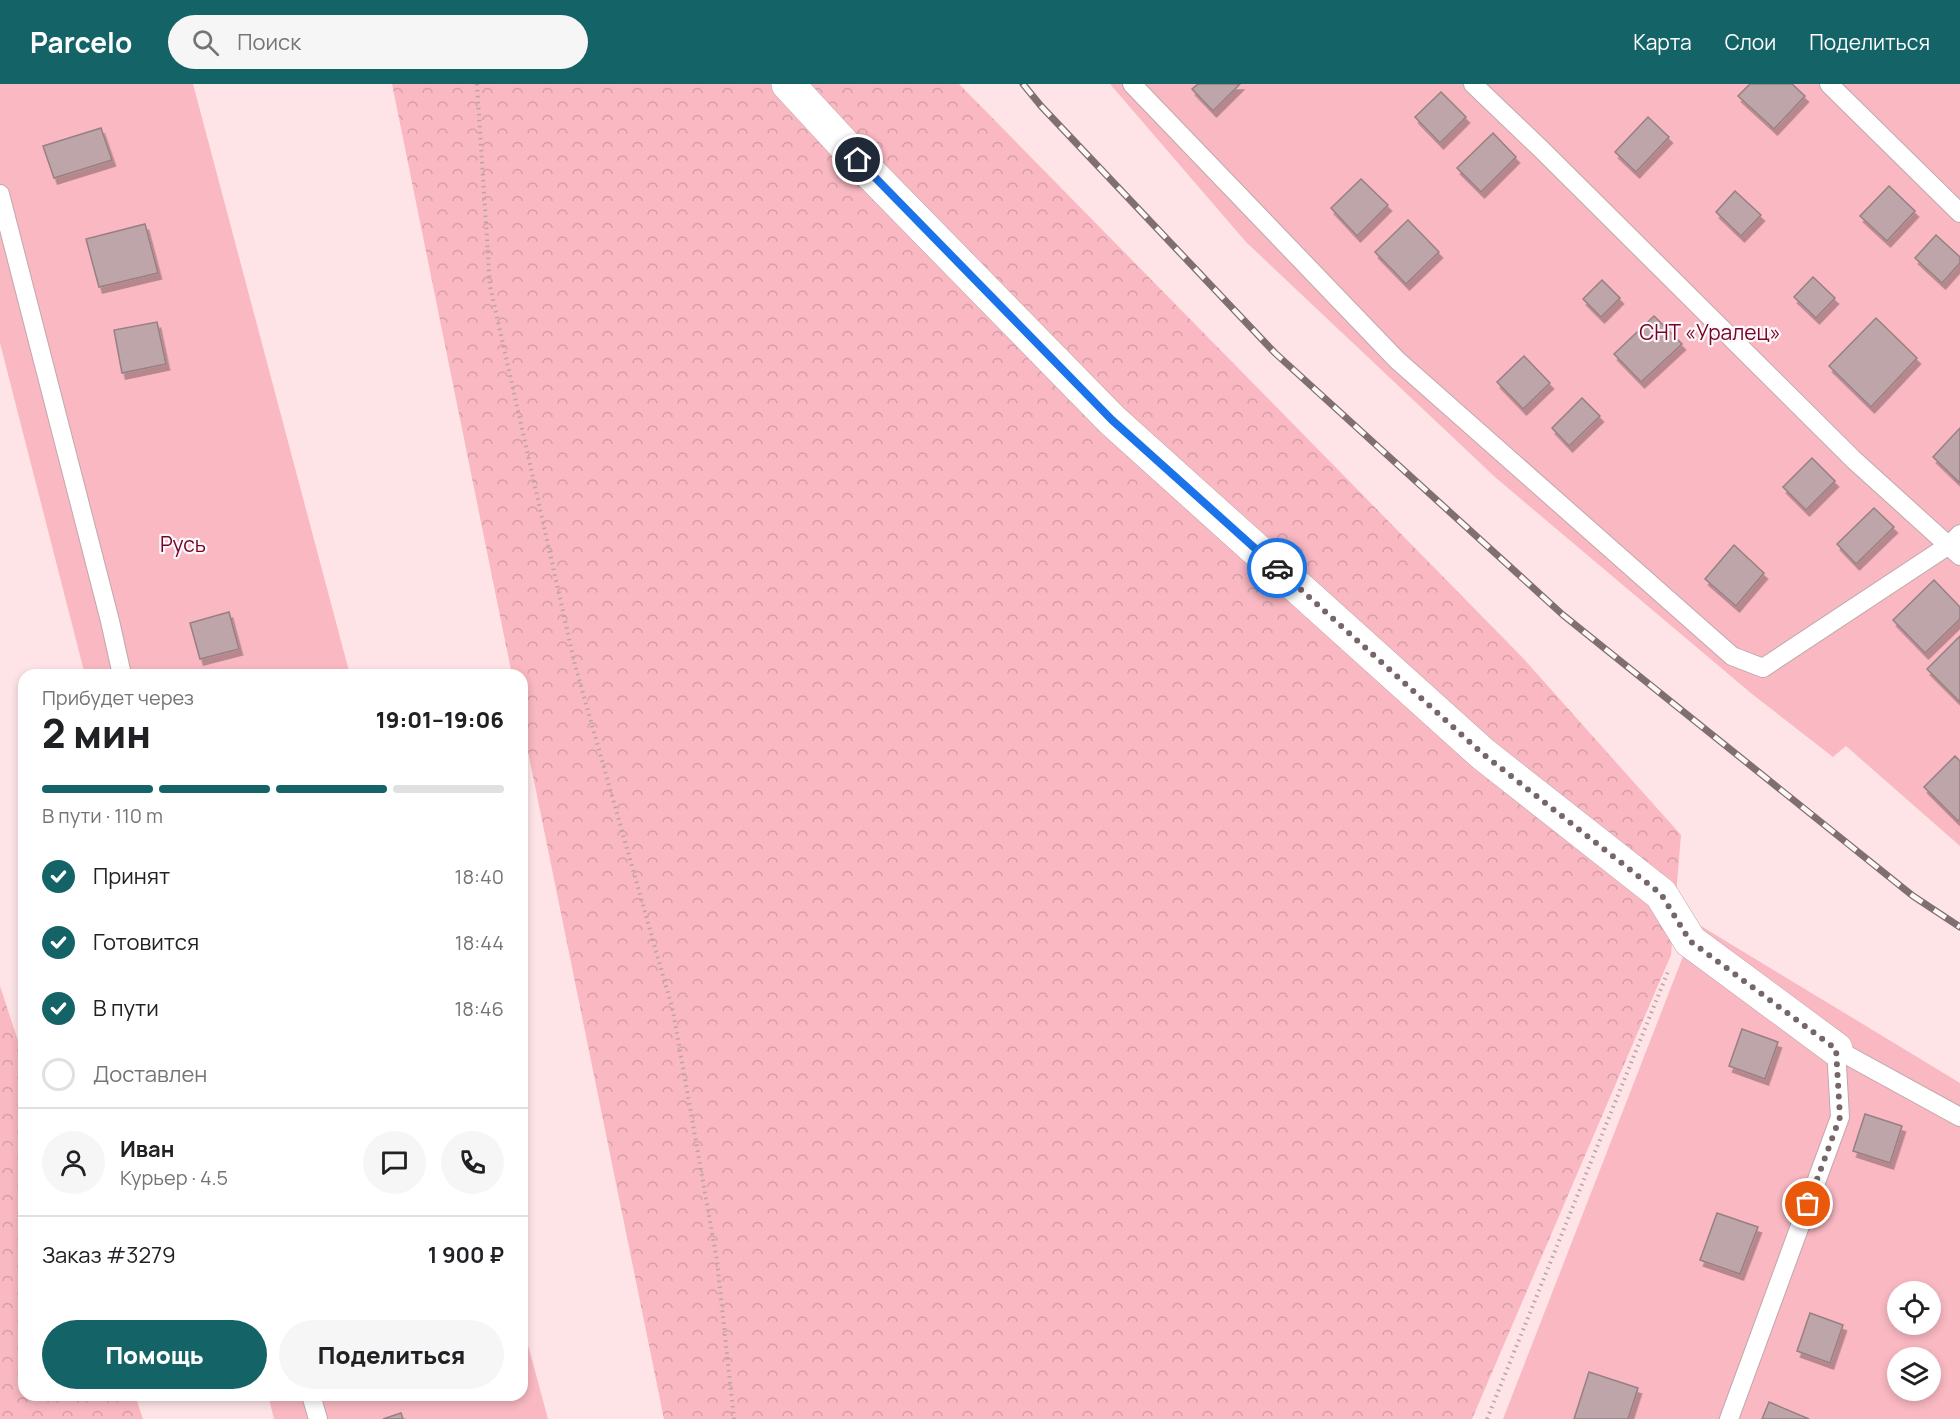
<!DOCTYPE html>
<html lang="ru">
<meta charset="utf-8">
<style>
body{margin:0;font-family:Manrope,sans-serif;background:#f6f6f6;color:#202124;height:100vh;display:flex;flex-direction:column;font-size:22px;white-space:nowrap}
*{box-sizing:border-box;margin:0}
p{font-size:20px;color:#757577}
.icon{flex:none;width:33px;height:33px;fill:none;stroke:currentColor;stroke-width:2;stroke-linecap:round;stroke-linejoin:round}
.map{position:relative;flex:1;overflow:hidden}
.sheet{position:absolute;left:18px;top:585px;width:510px;height:732px;display:flex;flex-direction:column;background:#fff;border-radius:18px;box-shadow:0 3px 9px #0003}
.sheet>*{flex:none}
.fabs{position:absolute;left:1887px;top:1197px;display:grid;gap:12px}
.fabs a{display:grid;place-items:center;width:54px;height:54px;border-radius:50%;background:#fff;box-shadow:0 3px 9px #0003;font-size:30px}
.pin{position:absolute;display:grid;place-items:center;width:51px;height:51px;color:#fff;margin:-26px;border:3px solid #fff;border-radius:50%;box-shadow:0 2px 6px #0007}
.courier{position:absolute;display:grid;place-items:center;width:60px;height:60px;margin:-30px;border:4px solid #1a73e8;border-radius:50%;background:#fff;color:#222;box-shadow:0 2px 8px #0007}
.head em{font-style:normal;font-weight:800}
.head div{display:flex;flex-direction:column-reverse}
.head{display:flex;align-items:center;justify-content:space-between;height:102px;padding:0 24px}
h1{font-size:39px;font-weight:800;line-height:45px}
.bar{display:grid;grid-template-columns:repeat(4,1fr);gap:9px 6px;align-content:center;height:72px;padding:0 24px}
.bar i{height:8px;border-radius:4px;background:#e0e0e0}
.bar .current{background:#136367}
.bar p{grid-column:span 4}
.line{display:flex;align-items:center;gap:15px;padding:0 24px;border-top:2px solid #e0e0e0}
.line div{flex:1}
.round{display:grid;place-items:center;flex:none;width:63px;height:63px;border-radius:32px;background:#f6f6f6}
ol{padding:0 24px;list-style:none}
li{display:flex;align-items:center;gap:18px;height:66px}
li p{margin-inline-start:auto}
li .icon{padding:6px;border-radius:50%;background:#136367;color:#fff;stroke-width:4}
li:last-child{color:#757577}
li i{width:33px;height:33px;border:3px solid #e0e0e0;border-radius:50%}
.action{display:flex;gap:12px;margin-top:auto;padding:12px 24px}
.action a{flex:1;height:69px;border-radius:36px;background:#136367;color:#fff;font-size:24px;font-weight:800;line-height:69px;text-align:center}
.action a+a{background:#f6f6f6;color:#202124}
header{display:flex;align-items:center;gap:36px;box-sizing:border-box;height:84px;padding:0 30px;background:#136367;color:#fff}
header strong{font-size:28px}
nav{display:flex;gap:33px;margin-inline-start:auto;font-size:21px}
.search{width:420px;height:54px;background:#f6f6f6;display:flex;align-items:center;gap:15px;box-sizing:border-box;padding:0 21px;border-radius:33px;color:#757577;font-size:22px}
.map>svg:first-child{display:block}
.forest{fill:url(#forest-crowns)}
.garden{fill:#f9b8c2;fill-rule:evenodd}
.building{fill:#bea5a9;stroke:#977f82;stroke-width:1.5;filter:url(#shadow)}
.lines{fill:none;stroke-linecap:round;stroke-linejoin:round}
.lane-casing{stroke:#c0a8ab;stroke-width:20}
.street-casing{stroke:#c0a8ab;stroke-width:34}
.path{stroke:#b9a4a7;stroke-width:4;stroke-dasharray:1.5 4.5;stroke-linecap:butt}
.lane{stroke:#fff;stroke-width:18}
.street{stroke:#fff;stroke-width:33}
.rail-casing{stroke:#7f6f71;stroke-width:7}
.rail{stroke:#fdf7f8;stroke-width:4.5;stroke-dasharray:14;stroke-linecap:butt}
.done{stroke:#766668;stroke-width:6;stroke-dasharray:0 10.8}
.route{stroke:#1a73e8;stroke-width:8}
.labels{text-anchor:middle;stroke-width:4.5;stroke-linejoin:round;paint-order:stroke}
.park-label{font-size:21px;fill:#74042d;stroke:#fdf7f8}
</style>
<header>
<strong>Parcelo</strong>
<div class="search"><svg class="icon" aria-label="search" viewBox="0 0 24 24"><circle cx="10" cy="10" r="6"/><path d="M15 15l6 6"/></svg>Поиск</div>
<nav><a>Карта</a><a>Слои</a><a>Поделиться</a></nav>
</header>
<div class="map">
<svg width="1960" height="1335" viewBox="0 0 1960 1335">
<defs>
<pattern id="forest-crowns" width="20" height="18" patternUnits="userSpaceOnUse" patternTransform="scale(1.5)"><rect width="20" height="18" fill="#f9b8c2"/><path d="M2 6a3 3 0 1 1 6 0M12 15a3 3 0 1 1 6 0" fill="none" stroke="#d69ea7"/></pattern>
<filter id="shadow"><feDropShadow dx="3.5" dy="6" stdDeviation="0" flood-color="#0004"/></filter>
</defs>
<rect width="100%" height="100%" fill="#fee4e7"/>
<g class="forest">
<path d="M 392,0 L 959,0 L 1521,572 L 1681,751 L 1671,871 L 1472,1335 L 664,1335 L 522,638 L 522,591 L 512,591 Z"/>
<path d="M 0,902 L 24,975 L 24,1311 L 135,1311 L 143,1335 L 0,1335 Z"/>
</g>
<g class="garden">
<path d="M 0,0 L 193,0 L 350,591 L 85,591 L 0,259 Z"/>
<path d="M 1110,0 L 1960,0 L 1960,762 L 1846,662 L 1833,673 L 1752,610 L 1496,394 L 1246,158 Z"/>
<path d="M 1696,839 L 1960,999 L 1960,1335 L 1503,1335 ZM 1898,1208 L 1930,1208 L 1930,1240 L 1898,1240 ZM 1898,1274 L 1930,1274 L 1930,1306 L 1898,1306 Z"/>
<path d="M 522,1239 L 548,1335 L 274,1335 L 268,1311 L 522,1311 Z"/>
</g>
<g class="building">
<path d="M 1198,0 L 1240,0 L 1213,27 L 1192,5 Z"/>
<path d="M 1750,0 L 1792,0 L 1805,12 L 1774,45 L 1738,12 Z"/>
<path d="M 1441,8 L 1466,33 L 1440,59 L 1415,33 Z"/>
<path d="M 1648,33 L 1669,53 L 1636,88 L 1615,68 Z"/>
<path d="M 101,44 L 112,76 L 54,94 L 43,62 Z"/>
<path d="M 1493,49 L 1516,73 L 1481,108 L 1457,84 Z"/>
<path d="M 1361,95 L 1388,121 L 1357,152 L 1331,124 Z"/>
<path d="M 1889,102 L 1915,127 L 1887,157 L 1860,132 Z"/>
<path d="M 1735,107 L 1761,131 L 1741,152 L 1716,128 Z"/>
<path d="M 1408,136 L 1439,168 L 1406,200 L 1375,168 Z"/>
<path d="M 145,140 L 158,189 L 99,203 L 86,155 Z"/>
<path d="M 1936,151 L 1960,173 L 1960,179 L 1942,199 L 1915,174 Z"/>
<path d="M 1813,193 L 1835,214 L 1816,234 L 1794,213 Z"/>
<path d="M 1602,196 L 1620,214 L 1601,233 L 1583,215 Z"/>
<path d="M 1654,232 L 1682,260 L 1641,298 L 1614,270 Z"/>
<path d="M 1876,234 L 1917,274 L 1871,323 L 1829,282 Z"/>
<path d="M 157,238 L 166,280 L 122,289 L 114,246 Z"/>
<path d="M 1524,272 L 1550,299 L 1523,325 L 1497,298 Z"/>
<path d="M 1582,314 L 1600,332 L 1569,362 L 1552,344 Z"/>
<path d="M 1960,344 L 1960,399 L 1933,373 Z"/>
<path d="M 1812,374 L 1835,397 L 1806,426 L 1783,403 Z"/>
<path d="M 1874,424 L 1894,443 L 1856,480 L 1837,460 Z"/>
<path d="M 1734,461 L 1764,489 L 1736,522 L 1705,495 Z"/>
<path d="M 1934,496 L 1960,523 L 1960,535 L 1925,569 L 1893,536 Z"/>
<path d="M 229,528 L 239,565 L 200,575 L 190,539 Z"/>
<path d="M 1960,552 L 1960,618 L 1927,585 Z"/>
<path d="M 1955,672 L 1960,677 L 1960,735 L 1958,737 L 1924,703 Z"/>
<path d="M 1742,945 L 1778,958 L 1765,995 L 1729,982 Z"/>
<path d="M 1865,1030 L 1902,1042 L 1890,1079 L 1853,1067 Z"/>
<path d="M 1717,1129 L 1758,1143 L 1740,1190 L 1700,1176 Z"/>
<path d="M 1810,1229 L 1843,1241 L 1830,1279 L 1797,1267 Z"/>
<path d="M 1589,1288 L 1638,1304 L 1628,1335 L 1574,1335 Z"/>
<path d="M 1769,1318 L 1809,1335 L 1762,1335 Z"/>
<path d="M 401,1329 L 403,1335 L 383,1335 Z"/>
</g>
<g class="lines">
<defs>
<g id="lane">
<path d="M 1132,0 L 1397,276 L 1732,572 L 1763,584 L 1949,461 L 1960,450"/>
<path d="M 1473,0 L 1542,66 L 1854,376 L 1960,472"/>
<path d="M 1829,0 L 1960,129"/>
<path d="M 0,110 L 110,537 L 122,591"/>
<path d="M 1836,965 L 1960,1033"/>
<path d="M 311,1311 L 318,1335"/>
<path d="M 1729,1335 L 1840,1033 L 1836,965"/>
</g>
<path id="street" d="M 788,0 L 873,92 L 1112,336 L 1483,670 L 1661,810 L 1690,857 L 1836,965"/>
</defs>
<use href="#lane" class="lane-casing"/>
<use href="#street" class="street-casing"/>
<g class="path">
<path d="M 477,0 L 490,202 L 575,581 L 673,927 L 717,1177 L 734,1335"/>
<path d="M 1487,1335 L 1669,885"/>
</g>
<use href="#lane" class="lane"/>
<use href="#street" class="street"/>
<defs>
<path id="rail" d="M 1023,0 L 1041,22 L 1275,269 L 1563,531 L 1913,812 L 1960,843"/>
</defs>
<use href="#rail" class="rail-casing"/>
<use href="#rail" class="rail"/>
</g>
<g class="lines">
<path class="done" d="M 1277,484 L 1483,670 L 1661,810 L 1690,857 L 1836,965 L 1840,1033 L 1808,1120"/>
<path class="route" d="M 858,76 L 1112,336 L 1277,484"/>
</g>
<g class="labels">
<g class="park-label">
<text x="1710" y="256">СНТ «Уралец»</text>
<text x="183" y="468">Русь</text>
</g>
</g>
</svg>
<div class="fabs">
<a><svg class="icon" aria-label="locate" viewBox="0 0 24 24"><circle cx="12" cy="12" r="6"/><path d="M12 2v4M12 18v4M2 12h4M18 12h4"/></svg></a>
<a><svg class="icon" aria-label="layers" viewBox="0 0 24 24"><path d="M12 4l9 5-9 5-9-5zM3 14l9 5 9-5"/></svg></a>
</div>
<div class="pin" style="left:1808px;top:1120px;background:#ea580c"><svg class="icon" aria-label="bag" viewBox="0 0 24 24"><path d="M5 8h14l-1 12H6zM9 8a3 3 0 0 1 6 0"/></svg></div>
<div class="pin" style="left:858px;top:76px;background:#1f2937"><svg class="icon" aria-label="home" viewBox="0 0 24 24"><path d="M3 11l9-7 9 7M6 9v11h12V9"/></svg></div>
<div class="courier" style="left:1277px;top:484px"><svg class="icon" aria-label="car" viewBox="0 0 24 24"><path d="M5 17H2v-5l4-1 3-4h7l3 4 3 1v5h-3M9 17h6M6 11h13"/><circle cx="7" cy="17" r="2"/><circle cx="17" cy="17" r="2"/></svg></div>
<section class="sheet">
<div class="head"><div><h1>2 мин</h1><p>Прибудет через</p></div><em>19:01–19:06</em></div>
<div class="bar"><i class="current"></i><i class="current"></i><i class="current"></i><i></i><p>В пути · 110 m</p></div>
<ol>
<li><svg class="icon" aria-label="check" viewBox="0 0 24 24"><path d="M5 12l5 5 9-10"/></svg>Принят<p>18:40</p></li>
<li><svg class="icon" aria-label="check" viewBox="0 0 24 24"><path d="M5 12l5 5 9-10"/></svg>Готовится<p>18:44</p></li>
<li><svg class="icon" aria-label="check" viewBox="0 0 24 24"><path d="M5 12l5 5 9-10"/></svg>В пути<p>18:46</p></li>
<li><i></i>Доставлен</li>
</ol>
<div class="line" style="height:108px"><a class="round"><svg class="icon" aria-label="person" viewBox="0 0 24 24"><circle cx="12" cy="8" r="4"/><path d="M4 21q1-7 8-7t8 7"/></svg></a><div><b>Иван</b><p>Курьер · 4.5</p></div><a class="round"><svg class="icon" aria-label="chat" viewBox="0 0 24 24"><path d="M4 5h16v11H9l-5 4z"/></svg></a><a class="round"><svg class="icon" aria-label="phone" viewBox="0 0 24 24"><path d="M5 4h4l2 5-3 2q2 4 5 5l2-3 5 2v4C11 20 4 13 5 4z"/></svg></a></div>
<div class="line" style="height:78px"><div>Заказ #3279</div><b>1 900 ₽</b></div>
<div class="action"><a>Помощь</a><a>Поделиться</a></div>
</section>
</div>
